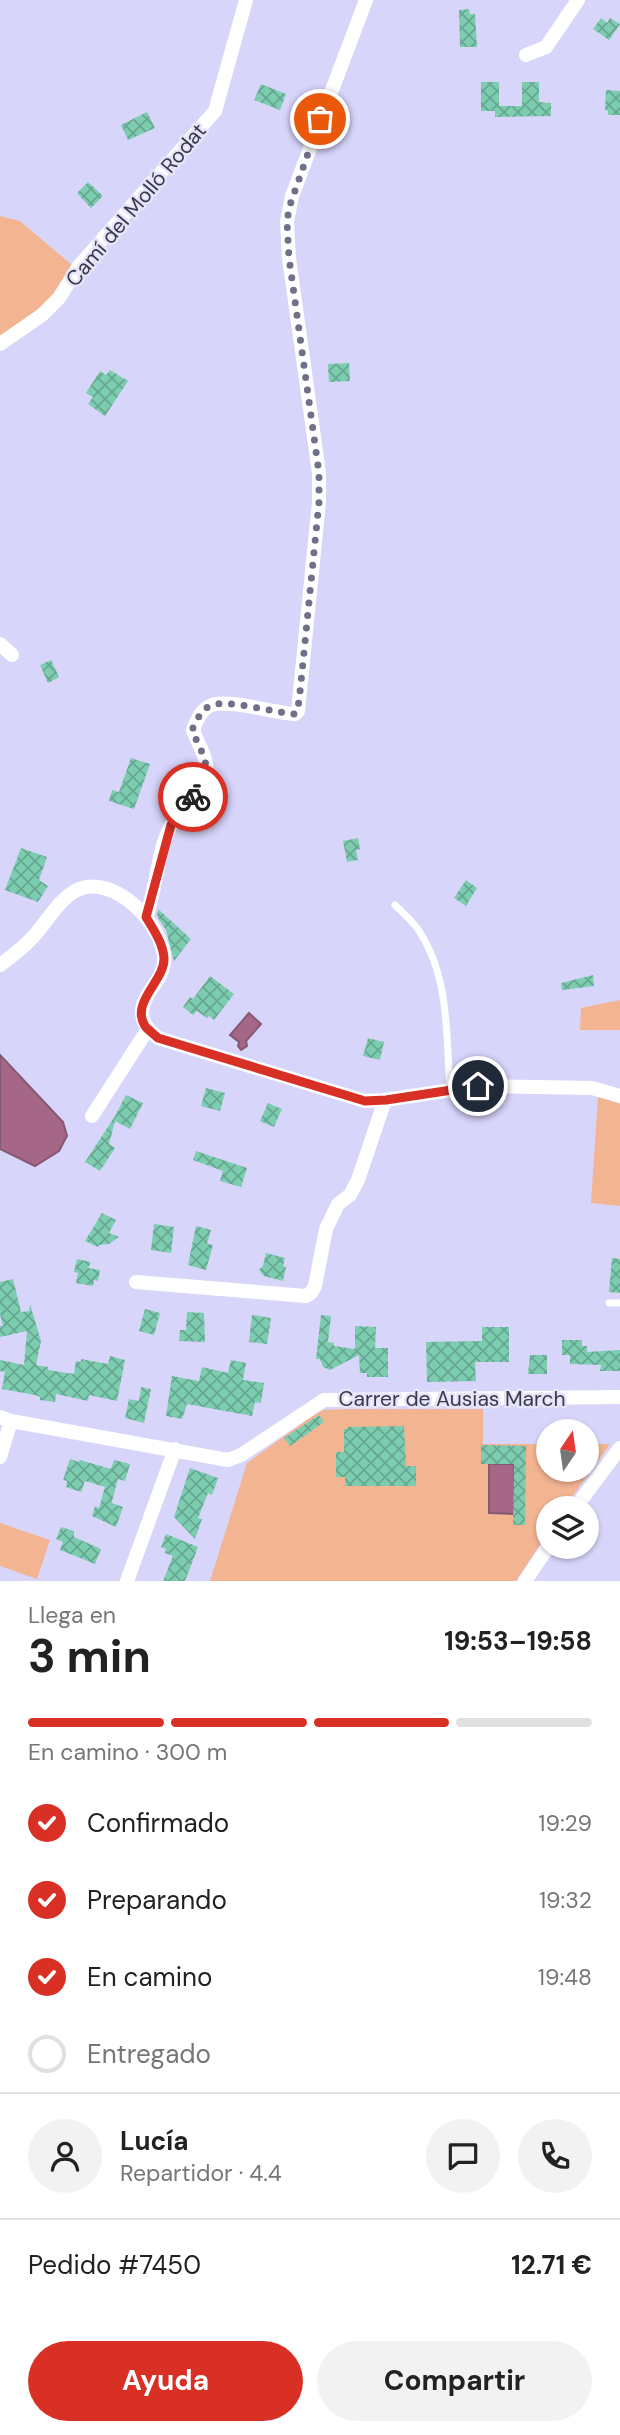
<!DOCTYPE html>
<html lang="es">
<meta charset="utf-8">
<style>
body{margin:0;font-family:"DM Sans",sans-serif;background:#f2f2f2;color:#222;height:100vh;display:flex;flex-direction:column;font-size:26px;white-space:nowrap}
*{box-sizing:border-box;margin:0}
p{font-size:23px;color:#767676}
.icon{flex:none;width:38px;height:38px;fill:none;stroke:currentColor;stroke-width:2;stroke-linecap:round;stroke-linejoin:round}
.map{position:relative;height:1581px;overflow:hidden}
.sheet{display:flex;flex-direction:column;background:#fff;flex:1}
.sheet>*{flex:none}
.needle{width:46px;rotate:13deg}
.fabs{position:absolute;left:536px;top:1419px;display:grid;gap:14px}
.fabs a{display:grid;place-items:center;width:63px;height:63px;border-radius:50%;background:#fff;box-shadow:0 2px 5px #0004;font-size:35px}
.pin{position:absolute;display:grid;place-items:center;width:60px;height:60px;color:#fff;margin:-30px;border:4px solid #fff;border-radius:50%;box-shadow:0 2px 7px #0007}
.courier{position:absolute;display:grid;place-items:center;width:70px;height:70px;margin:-35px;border:5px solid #d93025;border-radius:50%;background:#fff;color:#222;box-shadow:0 2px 9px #0007}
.head em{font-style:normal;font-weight:700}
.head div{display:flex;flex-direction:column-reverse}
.head{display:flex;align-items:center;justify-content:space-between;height:119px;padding:0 28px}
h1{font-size:46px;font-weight:700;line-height:52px}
.bar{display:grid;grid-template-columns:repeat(4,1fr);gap:10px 7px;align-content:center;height:84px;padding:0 28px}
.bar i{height:9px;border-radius:5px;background:#e0e0e0}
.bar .on{background:#d93025}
.bar p{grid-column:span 4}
.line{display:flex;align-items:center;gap:18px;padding:0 28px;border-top:2px solid #e0e0e0}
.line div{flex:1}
.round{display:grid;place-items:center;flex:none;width:74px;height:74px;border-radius:37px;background:#f2f2f2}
ol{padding:0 28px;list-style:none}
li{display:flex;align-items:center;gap:21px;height:77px}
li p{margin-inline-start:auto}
li .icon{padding:7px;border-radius:50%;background:#d93025;color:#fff;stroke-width:4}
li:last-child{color:#767676}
li i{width:38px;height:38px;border:4px solid #e0e0e0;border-radius:50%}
.button{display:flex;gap:14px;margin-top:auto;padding:14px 28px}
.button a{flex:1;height:80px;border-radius:42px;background:#d93025;color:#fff;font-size:28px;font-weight:700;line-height:80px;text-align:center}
.button a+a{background:#f2f2f2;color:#222}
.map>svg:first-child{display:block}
.green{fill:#f3b492}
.water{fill:#a56785;stroke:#855974;stroke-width:2}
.building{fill:url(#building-cross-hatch)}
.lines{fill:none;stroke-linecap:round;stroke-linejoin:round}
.lane{stroke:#fff;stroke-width:7}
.street{stroke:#fff;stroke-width:14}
.done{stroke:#716f89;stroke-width:7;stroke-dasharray:0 12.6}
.route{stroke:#d93025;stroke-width:9}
.labels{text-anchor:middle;stroke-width:5;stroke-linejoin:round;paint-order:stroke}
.street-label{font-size:21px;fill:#3a384b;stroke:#e6e4f8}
</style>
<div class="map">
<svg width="620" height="1581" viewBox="0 0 620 1581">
<defs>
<pattern id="building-cross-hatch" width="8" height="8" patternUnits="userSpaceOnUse" patternTransform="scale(1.75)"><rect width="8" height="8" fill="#7ccdb0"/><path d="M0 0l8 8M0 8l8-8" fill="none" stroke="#67a791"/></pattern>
</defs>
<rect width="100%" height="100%" fill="#d8d5fb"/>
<g class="green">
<path d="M 0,216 L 20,221 L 73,266 C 51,303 35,313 0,337 Z"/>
<path d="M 620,1000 L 620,1030 L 580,1030 L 581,1008 Z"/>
<path d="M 598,1096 L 620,1104 L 620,1206 L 591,1203 Z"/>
<path d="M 346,1409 L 483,1409 L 483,1444 L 548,1444 L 548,1470 L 586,1470 L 586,1444 L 610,1444 L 564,1508 L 548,1508 L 548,1532 L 516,1581 L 210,1581 L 247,1463 L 315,1414 L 324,1410 Z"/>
<path d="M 0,1523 L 50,1540 L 37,1579 L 0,1566 Z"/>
</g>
<g class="water">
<path d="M 249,1013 L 261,1024 L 246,1041 L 247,1046 L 241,1050 L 238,1046 L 239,1042 L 230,1035 Z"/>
<path d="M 0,1055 L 63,1122 L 67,1136 L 59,1151 L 35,1166 L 0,1149 Z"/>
<path d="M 489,1464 L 514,1464 L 514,1514 L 489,1513 Z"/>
</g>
<g class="building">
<path d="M 469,9 L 470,14 L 475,14 L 477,47 L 460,47 L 459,10 Z"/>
<path d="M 601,18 L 607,23 L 610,18 L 620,24 L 609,40 L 593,29 Z"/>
<path d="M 481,82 L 499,82 L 499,106 L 522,106 L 522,82 L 539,82 L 539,102 L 551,103 L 551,116 L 495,117 L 495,111 L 481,111 Z"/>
<path d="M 261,84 L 286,94 L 280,110 L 254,100 Z"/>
<path d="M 606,90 L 620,91 L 620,115 L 608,115 L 608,111 L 605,110 Z"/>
<path d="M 147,112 L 155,128 L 128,140 L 121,125 Z"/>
<path d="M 88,182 L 103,196 L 91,208 L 77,193 Z"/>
<path d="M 349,363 L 350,381 L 329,382 L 328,364 Z"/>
<path d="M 110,370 L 128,381 L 105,416 L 88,404 L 93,397 L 86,393 L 100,371 L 106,375 Z"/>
<path d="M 51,660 L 59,677 L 48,683 L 40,665 Z"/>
<path d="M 131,758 L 150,764 L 134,809 L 109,801 L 112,790 L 119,792 Z"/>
<path d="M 358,838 L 360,849 L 356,850 L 358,860 L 347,862 L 343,841 Z"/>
<path d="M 21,848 L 47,857 L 39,880 L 48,886 L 38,902 L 5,890 Z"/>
<path d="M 466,880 L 477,888 L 466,906 L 454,898 Z"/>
<path d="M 158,909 L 191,939 L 174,961 L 166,930 L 157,916 Z"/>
<path d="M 593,975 L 594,986 L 562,990 L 561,983 Z"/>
<path d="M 210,976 L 234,994 L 214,1020 L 209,1016 L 207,1018 L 197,1011 L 193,1015 L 183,1007 L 190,997 L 193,999 Z"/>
<path d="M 368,1038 L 384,1042 L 380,1060 L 363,1056 Z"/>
<path d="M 206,1088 L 225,1093 L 220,1111 L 201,1106 Z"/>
<path d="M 126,1095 L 143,1103 L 130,1129 L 115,1121 L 109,1144 L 115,1148 L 100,1171 L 85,1162 L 115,1116 Z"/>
<path d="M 268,1103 L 282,1109 L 274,1127 L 260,1121 Z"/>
<path d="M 196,1151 L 247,1168 L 241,1187 L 220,1181 L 223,1171 L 193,1160 Z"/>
<path d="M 102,1213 L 116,1220 L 109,1233 L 119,1237 L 109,1244 L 99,1245 L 98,1247 L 85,1241 Z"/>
<path d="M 154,1224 L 174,1227 L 171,1253 L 151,1250 Z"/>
<path d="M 196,1226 L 211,1230 L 207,1244 L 213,1245 L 206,1270 L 188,1265 Z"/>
<path d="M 266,1253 L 285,1258 L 283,1266 L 286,1267 L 283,1281 L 264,1276 L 259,1270 L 263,1266 Z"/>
<path d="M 612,1258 L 620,1259 L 620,1293 L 609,1292 Z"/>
<path d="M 77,1259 L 91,1262 L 88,1268 L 100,1270 L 98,1281 L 94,1280 L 93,1286 L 76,1283 L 78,1273 L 74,1272 Z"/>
<path d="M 13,1279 L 21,1312 L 29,1311 L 30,1304 L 41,1341 L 36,1365 L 48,1367 L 48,1370 L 74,1374 L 76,1361 L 81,1362 L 81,1359 L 108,1364 L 110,1356 L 125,1360 L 117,1401 L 89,1395 L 88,1401 L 56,1394 L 55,1402 L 40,1400 L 40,1397 L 35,1395 L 2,1389 L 5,1372 L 0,1371 L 0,1360 L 24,1365 L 27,1331 L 0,1337 L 0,1326 L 3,1326 L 0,1314 L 0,1282 Z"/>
<path d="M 145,1309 L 160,1313 L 154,1335 L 139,1331 Z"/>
<path d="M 187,1312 L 204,1313 L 205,1342 L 179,1341 L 180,1330 L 186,1330 Z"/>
<path d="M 252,1315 L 271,1318 L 267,1344 L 249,1342 Z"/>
<path d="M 321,1315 L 331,1316 L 328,1342 L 334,1343 L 334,1346 L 355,1349 L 355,1326 L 376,1327 L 375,1348 L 388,1348 L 388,1377 L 367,1377 L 367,1373 L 360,1373 L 359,1355 L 330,1370 L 323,1367 L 320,1359 L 316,1359 Z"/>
<path d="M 482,1327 L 509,1327 L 509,1362 L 475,1362 L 476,1381 L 427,1382 L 426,1342 L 482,1341 Z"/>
<path d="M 562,1340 L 582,1340 L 582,1346 L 587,1346 L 587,1352 L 620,1350 L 620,1371 L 600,1371 L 601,1365 L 570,1364 L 570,1355 L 562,1355 Z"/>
<path d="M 530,1355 L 547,1355 L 547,1374 L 528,1374 Z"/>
<path d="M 231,1360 L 246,1363 L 243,1380 L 264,1383 L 261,1403 L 255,1402 L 252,1416 L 187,1404 L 182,1419 L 166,1416 L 172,1376 L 199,1381 L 202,1367 L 228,1373 Z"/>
<path d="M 141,1387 L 151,1389 L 144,1423 L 125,1418 L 129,1399 L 139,1401 Z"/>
<path d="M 319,1415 L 324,1422 L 290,1446 L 284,1438 Z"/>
<path d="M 404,1426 L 406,1466 L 416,1466 L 416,1486 L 345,1486 L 345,1477 L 336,1477 L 336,1452 L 344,1452 L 344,1429 L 348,1429 L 348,1427 Z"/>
<path d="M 481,1445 L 526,1446 L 525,1525 L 513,1525 L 514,1464 L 481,1464 Z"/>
<path d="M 70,1459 L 79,1462 L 80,1460 L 111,1469 L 114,1460 L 130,1464 L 125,1481 L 118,1479 L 112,1501 L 112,1503 L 123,1507 L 116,1527 L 92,1516 L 95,1506 L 99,1508 L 105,1487 L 85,1481 L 81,1492 L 66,1487 L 67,1481 L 63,1480 Z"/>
<path d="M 190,1468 L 218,1478 L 212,1495 L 208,1493 L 198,1518 L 202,1519 L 195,1539 L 174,1517 Z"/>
<path d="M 61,1527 L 74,1531 L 74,1537 L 101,1549 L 95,1564 L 60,1550 L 63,1542 L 56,1539 Z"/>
<path d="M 166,1534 L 198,1547 L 185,1581 L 163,1581 L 173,1556 L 165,1553 L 166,1549 L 161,1547 Z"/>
</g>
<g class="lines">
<g class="lane">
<path d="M 395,905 C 402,912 411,920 417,928 C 450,975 446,1035 450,1090"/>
<path d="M 609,1303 L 620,1303"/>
</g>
<g class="street">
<path d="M 526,55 L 546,47 L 578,0"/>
<path d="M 0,344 L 42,315 L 59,298 L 79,266 L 215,111 L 246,0"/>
<path d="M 0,644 L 12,655"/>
<path d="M 146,917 C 157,887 157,851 172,823 C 181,806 202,795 206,775 C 209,759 198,745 193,730 C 197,720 201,709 212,705 C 229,699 274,713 295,714 L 298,711 L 319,502 L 319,473 L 289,258 L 287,222 L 292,196 L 366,0"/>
<path d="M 0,965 C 11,957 23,948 33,937 C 46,923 59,899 77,890 C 114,872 167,927 164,963 C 162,981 143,993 142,1011 C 142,1024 149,1030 158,1038 L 365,1101 L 385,1100 L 478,1086 L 592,1088 L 620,1096"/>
<path d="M 92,1116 L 148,1029"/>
<path d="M 136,1282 L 306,1296 L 311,1293 L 315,1286 L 326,1229 L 338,1204 L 350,1195 L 358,1180 L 385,1100"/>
<path d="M 0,1417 L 11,1421 L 228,1460 L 241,1455 L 324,1400 L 620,1397"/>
<path d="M 0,1457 L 11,1421"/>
<path d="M 575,1508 L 620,1448"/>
<path d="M 127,1581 L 175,1449"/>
<path d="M 525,1581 L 548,1547"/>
</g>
</g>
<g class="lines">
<path class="done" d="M 193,797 C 217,771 203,757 192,730 C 197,720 201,709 212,705 C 229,699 275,713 295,714 L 299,702 L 319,502 L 319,473 L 289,258 L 287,222 L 289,208 L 320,119"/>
<path class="route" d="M 193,797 L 171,825 L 146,917 C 153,929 163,943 164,958 C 165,981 130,1002 145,1026 C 148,1030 154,1034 158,1038 L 365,1101 L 386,1100 L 478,1086"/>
</g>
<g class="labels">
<g class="street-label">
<text transform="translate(136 205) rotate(-50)" y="7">Camí del Molló Rodat</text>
<text x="452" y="1406">Carrer de Ausias March</text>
</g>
</g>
</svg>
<div class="fabs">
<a><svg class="needle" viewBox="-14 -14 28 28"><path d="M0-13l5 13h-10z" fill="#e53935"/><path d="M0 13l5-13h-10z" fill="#767676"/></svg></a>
<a><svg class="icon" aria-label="layers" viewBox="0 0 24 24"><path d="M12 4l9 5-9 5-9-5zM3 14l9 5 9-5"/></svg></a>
</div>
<div class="pin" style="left:320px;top:119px;background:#ea580c"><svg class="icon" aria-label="bag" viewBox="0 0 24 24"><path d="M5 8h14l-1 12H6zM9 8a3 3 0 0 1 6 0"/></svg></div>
<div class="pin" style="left:478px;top:1086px;background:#1f2937"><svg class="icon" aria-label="home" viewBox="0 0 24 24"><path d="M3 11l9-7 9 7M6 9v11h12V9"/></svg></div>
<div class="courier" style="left:193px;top:797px"><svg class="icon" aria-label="bike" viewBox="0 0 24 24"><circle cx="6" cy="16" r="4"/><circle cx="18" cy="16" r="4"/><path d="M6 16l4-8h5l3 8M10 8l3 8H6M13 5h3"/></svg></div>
</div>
<section class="sheet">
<div class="head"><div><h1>3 min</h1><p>Llega en</p></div><em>19:53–19:58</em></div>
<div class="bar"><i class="on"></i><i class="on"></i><i class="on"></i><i></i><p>En camino · 300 m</p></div>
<ol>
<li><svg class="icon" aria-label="check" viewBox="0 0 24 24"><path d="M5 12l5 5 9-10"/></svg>Confirmado<p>19:29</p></li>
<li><svg class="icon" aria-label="check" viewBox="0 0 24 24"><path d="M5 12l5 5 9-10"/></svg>Preparando<p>19:32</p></li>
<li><svg class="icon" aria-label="check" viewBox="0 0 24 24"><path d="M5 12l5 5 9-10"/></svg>En camino<p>19:48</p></li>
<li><i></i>Entregado</li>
</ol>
<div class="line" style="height:126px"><a class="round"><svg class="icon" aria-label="person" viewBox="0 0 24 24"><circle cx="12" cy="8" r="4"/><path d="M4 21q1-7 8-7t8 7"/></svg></a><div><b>Lucía</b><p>Repartidor · 4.4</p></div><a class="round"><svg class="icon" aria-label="chat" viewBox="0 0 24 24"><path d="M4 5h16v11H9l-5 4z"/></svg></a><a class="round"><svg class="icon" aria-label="phone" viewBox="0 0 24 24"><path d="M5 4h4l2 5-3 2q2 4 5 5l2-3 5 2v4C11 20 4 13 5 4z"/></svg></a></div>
<div class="line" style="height:91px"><div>Pedido #7450</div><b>12.71 €</b></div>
<div class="button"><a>Ayuda</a><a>Compartir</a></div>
</section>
